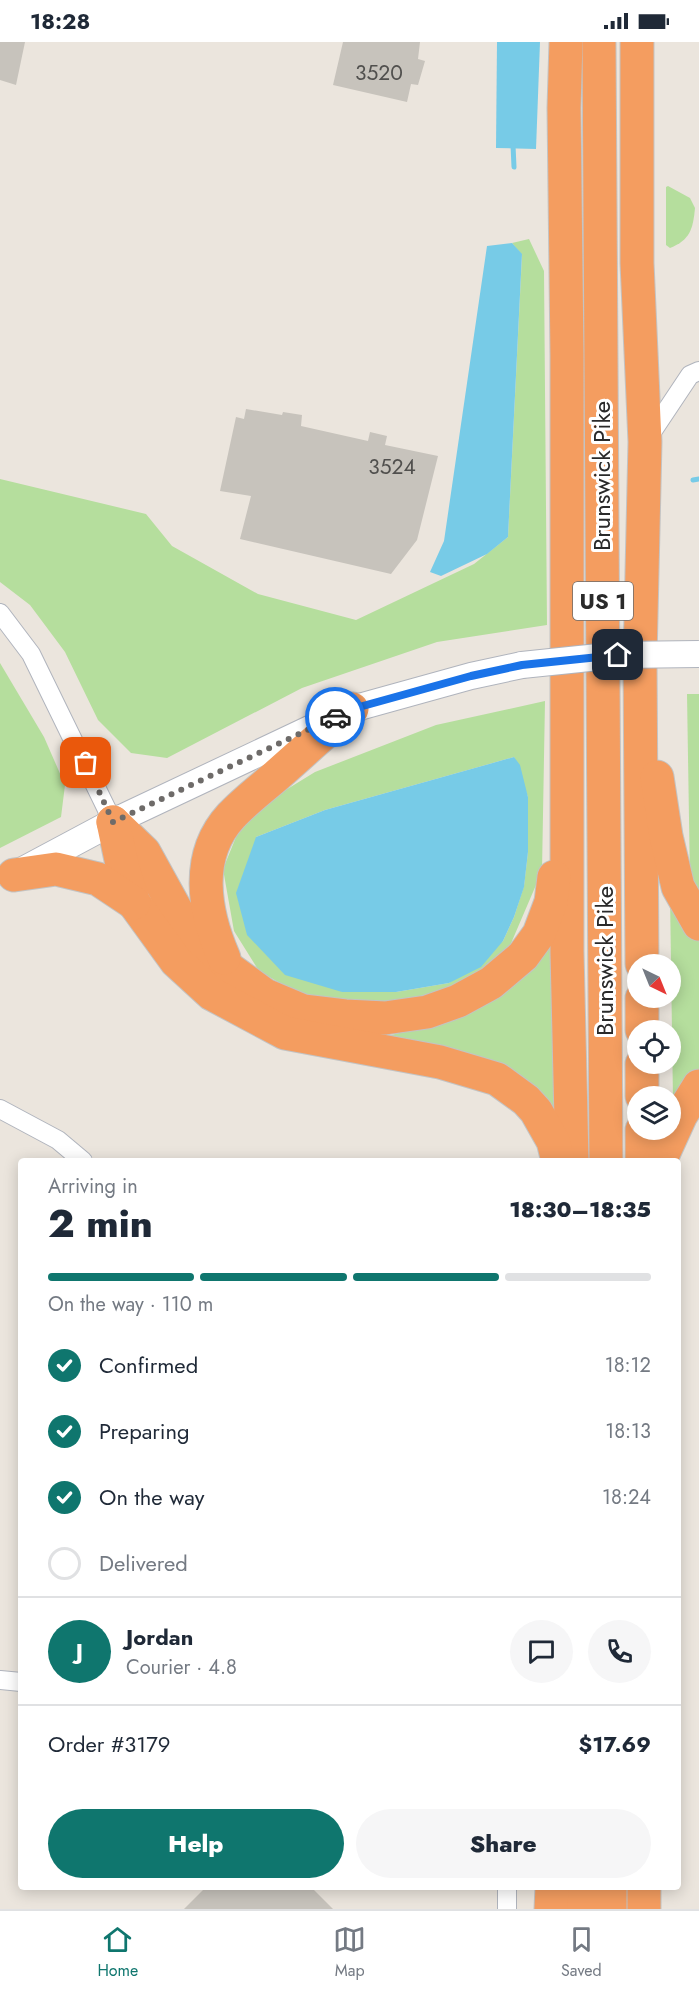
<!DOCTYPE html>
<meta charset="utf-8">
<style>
body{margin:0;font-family:Jost,sans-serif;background:#f6f6f7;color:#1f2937;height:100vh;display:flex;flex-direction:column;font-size:22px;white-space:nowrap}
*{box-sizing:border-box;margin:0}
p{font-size:20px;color:#747a83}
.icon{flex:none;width:33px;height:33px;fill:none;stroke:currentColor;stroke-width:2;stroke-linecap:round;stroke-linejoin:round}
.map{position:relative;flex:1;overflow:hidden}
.side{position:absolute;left:18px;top:1116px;width:663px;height:732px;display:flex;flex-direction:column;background:#fff;border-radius:6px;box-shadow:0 3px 15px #0003}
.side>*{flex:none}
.needle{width:39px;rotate:137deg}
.fabs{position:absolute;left:627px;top:912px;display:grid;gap:12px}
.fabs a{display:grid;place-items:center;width:54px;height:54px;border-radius:50%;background:#fff;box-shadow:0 3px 15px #0003;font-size:30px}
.pin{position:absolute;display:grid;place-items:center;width:51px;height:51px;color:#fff;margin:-26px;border-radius:12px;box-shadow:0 3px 9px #0006}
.courier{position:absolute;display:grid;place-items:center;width:60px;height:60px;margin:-30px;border:4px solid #1a73e8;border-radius:50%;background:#fff;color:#222;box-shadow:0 2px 8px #0007}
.headline em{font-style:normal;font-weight:800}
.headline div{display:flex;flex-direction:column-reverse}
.headline{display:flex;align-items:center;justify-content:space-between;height:102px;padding:0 30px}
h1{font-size:39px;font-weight:800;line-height:45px}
.bar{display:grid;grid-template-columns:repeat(4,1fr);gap:9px 6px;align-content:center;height:72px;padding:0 30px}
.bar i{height:8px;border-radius:4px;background:#e0e1e3}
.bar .active{background:#0f766e}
.bar p{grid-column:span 4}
.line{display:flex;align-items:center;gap:15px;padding:0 30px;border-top:2px solid #e0e1e3}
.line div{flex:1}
.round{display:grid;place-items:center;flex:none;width:63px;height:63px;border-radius:32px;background:#f6f6f7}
ol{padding:0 30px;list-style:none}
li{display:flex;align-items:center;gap:18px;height:66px}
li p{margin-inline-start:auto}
li .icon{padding:6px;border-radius:50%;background:#0f766e;color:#fff;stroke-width:4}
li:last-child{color:#747a83}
li i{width:33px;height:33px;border:3px solid #e0e1e3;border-radius:50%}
.action{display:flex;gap:12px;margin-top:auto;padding:12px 30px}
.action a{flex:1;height:69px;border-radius:36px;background:#0f766e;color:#fff;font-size:24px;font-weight:800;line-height:69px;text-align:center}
.action a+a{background:#f6f6f7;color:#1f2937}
.status{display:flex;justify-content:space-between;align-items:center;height:42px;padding:0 30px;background:#fff;direction:ltr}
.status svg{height:16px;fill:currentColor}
.tab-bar{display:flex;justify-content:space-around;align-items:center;height:84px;border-top:2px solid #e0e1e3;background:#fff;font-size:16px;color:#747a83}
.tab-bar a{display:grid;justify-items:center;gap:3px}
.tab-bar .active{color:#0f766e}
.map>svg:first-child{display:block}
.green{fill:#b5de9d;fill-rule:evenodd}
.water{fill:#77cbe7}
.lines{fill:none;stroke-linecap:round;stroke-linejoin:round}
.stream{stroke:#77cbe7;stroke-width:5}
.building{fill:#c7c3bc}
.street-casing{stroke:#b0b4bd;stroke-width:20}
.secondary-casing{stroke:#b0b4bd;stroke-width:28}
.highway-casing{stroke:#c3c3c3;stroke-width:35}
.street{stroke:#fff;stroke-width:18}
.secondary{stroke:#fff;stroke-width:26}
.highway{stroke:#f49d60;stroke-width:33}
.secondary-bridge-casing{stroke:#b0b4bd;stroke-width:28;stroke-linecap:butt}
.secondary-bridge{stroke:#fff;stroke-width:26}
.done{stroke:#6e6b69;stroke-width:6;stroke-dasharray:0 10.8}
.route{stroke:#1a73e8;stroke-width:8}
.labels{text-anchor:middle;stroke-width:6;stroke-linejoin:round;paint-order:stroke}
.number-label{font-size:21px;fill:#51504e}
.shield{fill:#fff;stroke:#6a6a6a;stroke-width:1.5}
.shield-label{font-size:22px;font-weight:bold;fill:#2a2a2a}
.street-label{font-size:24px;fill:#2a2a2a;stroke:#fff}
</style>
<div class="status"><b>18:28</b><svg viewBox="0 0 49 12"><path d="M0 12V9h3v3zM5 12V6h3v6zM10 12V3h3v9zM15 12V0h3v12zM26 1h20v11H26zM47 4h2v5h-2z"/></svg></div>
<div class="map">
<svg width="699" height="1867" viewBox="0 0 699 1867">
<rect width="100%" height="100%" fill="#ebe5dd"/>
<g class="green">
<path d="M 668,144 L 690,156 L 695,166 C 693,187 690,198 670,206 L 666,203 L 666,145 Z"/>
<path d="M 529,197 L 544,229 L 547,583 L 437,600 L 302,646 L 167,716 L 131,711 L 98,678 L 65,610 L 30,563 L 0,540 L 0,437 L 146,472 L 172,504 L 258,552 L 356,578 L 474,522 L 508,495 L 522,213 L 512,201 Z"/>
<path d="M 0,621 L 44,695 L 65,743 L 61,775 L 0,806 Z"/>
<path d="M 687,652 L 699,652 L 699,854 L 690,839 Z"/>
<path d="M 545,659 L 542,829 L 509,906 L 470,947 L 371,965 L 299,952 L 259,929 L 234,889 L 223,827 L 245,773 L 315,730 L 436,683 ZM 514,715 L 528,755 L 528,810 L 524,844 L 514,875 L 503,899 L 449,941 L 396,950 L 342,950 L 256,795 L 325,768 Z"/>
<path d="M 670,852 L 699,888 L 699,1033 L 673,1059 Z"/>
<path d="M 551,902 L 557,1076 L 384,995 L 451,977 L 500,955 Z"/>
</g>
<g class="water">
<path d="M 497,0 L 540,0 L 536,107 L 496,106 Z"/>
<path d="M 512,201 L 522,212 L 508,495 L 487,512 L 441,534 L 430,530 L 444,499 L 487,204 Z"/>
<path d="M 514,715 L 520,723 L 528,755 L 528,810 L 524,845 L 514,875 L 503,899 L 481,925 L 449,941 L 396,950 L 342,950 L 285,933 L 247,893 L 236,851 L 256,795 L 325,768 Z"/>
</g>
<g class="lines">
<g class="stream">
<path d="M 513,103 L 514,125"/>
<path d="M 693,438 L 699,437"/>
</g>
</g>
<g class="building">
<path d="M 0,0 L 25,0 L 16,43 L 0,38 Z"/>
<path d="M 343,0 L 420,0 L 418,17 L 425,19 L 418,43 L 411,42 L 407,60 L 333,43 Z"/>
<path d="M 246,367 L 282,373 L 283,370 L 302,373 L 301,384 L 368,399 L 370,390 L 387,394 L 385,403 L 438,414 L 417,498 L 391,532 L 240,497 L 251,454 L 220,449 L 236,375 L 244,377 Z"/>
<path d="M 206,1845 L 311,1845 L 333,1867 L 184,1867 Z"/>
</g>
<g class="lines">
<defs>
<g id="street">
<path d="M 648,396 L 690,333 L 699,329"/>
<path d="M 0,571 L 31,612 L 113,780"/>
<path d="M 0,1067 L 58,1098 L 83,1119"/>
<path d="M 0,1638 L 21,1640"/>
<path d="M 507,1845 L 507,1867"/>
</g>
<path id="secondary" d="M 25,827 L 113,780 L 352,667 L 471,634 L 522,623"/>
<g id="highway">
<path d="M 566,0 L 564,66 L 567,313 L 567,910 L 572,1119"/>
<path d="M 599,0 L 606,1119"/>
<path d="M 637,0 L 637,221 L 645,400 L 640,617 L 642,922"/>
<path d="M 657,735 L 666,794 L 678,845 L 699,882"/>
<path d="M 113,780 L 144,810 L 181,877 L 210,913 L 265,953 L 303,969 L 345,974 L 385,976 L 427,970 L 458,959 L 491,941 L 523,914 L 539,892 L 551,860 L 554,835"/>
<path d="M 113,780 L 123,827 L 134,861 L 176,919 L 212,952 L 285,991 L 440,1020 L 497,1037 L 526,1058 L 536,1069 L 553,1099 L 558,1119"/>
<path d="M 14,833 L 56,827 L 98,837 L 134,861"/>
<path d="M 224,916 C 204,870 194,814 231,774 C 245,759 261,747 276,734 C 301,712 326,689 352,667"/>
<path d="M 642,956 L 642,988"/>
<path d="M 642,1022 L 642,1054"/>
<path d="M 642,1088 L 642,1119"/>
<path d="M 660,1119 L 681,1073 L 699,1044"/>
<path d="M 578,1845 L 579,1867"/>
<path d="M 610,1845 L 610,1867"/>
<path d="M 644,1845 L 644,1867"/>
<path d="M 551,1867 L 552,1845"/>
</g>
</defs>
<use href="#street" class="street-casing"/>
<use href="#secondary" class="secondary-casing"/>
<use href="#highway" class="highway-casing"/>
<use href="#street" class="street"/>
<use href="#secondary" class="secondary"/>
<use href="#highway" class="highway"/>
<defs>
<path id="secondary-bridge" d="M 522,623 L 618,613 L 699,612"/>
</defs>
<use href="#secondary-bridge" class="secondary-bridge-casing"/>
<use href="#secondary-bridge" class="secondary-bridge"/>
</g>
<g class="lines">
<path class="done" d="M 86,721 L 113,780 L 335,675"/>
<path class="route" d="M 335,675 L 352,667 L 471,634 L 522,623 L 618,613"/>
</g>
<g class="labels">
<g class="number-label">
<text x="379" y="38">3520</text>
<text x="392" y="432">3524</text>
</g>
<rect class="shield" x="573" y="540" width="60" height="38" rx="4.5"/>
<g class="shield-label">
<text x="603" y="567">US 1</text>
</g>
<g class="street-label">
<text transform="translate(602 434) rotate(-90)" y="8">Brunswick Pike</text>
<text transform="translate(605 919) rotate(-90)" y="8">Brunswick Pike</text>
</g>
</g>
</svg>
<div class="fabs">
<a><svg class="needle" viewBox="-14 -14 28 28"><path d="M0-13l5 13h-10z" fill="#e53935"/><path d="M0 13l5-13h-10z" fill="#747a83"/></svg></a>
<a><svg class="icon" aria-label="locate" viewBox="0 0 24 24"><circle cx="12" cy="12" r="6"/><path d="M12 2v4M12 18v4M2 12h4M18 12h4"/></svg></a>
<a><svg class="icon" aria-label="layers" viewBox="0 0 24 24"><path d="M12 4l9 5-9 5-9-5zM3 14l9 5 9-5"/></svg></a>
</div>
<div class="pin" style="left:86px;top:721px;background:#ea580c"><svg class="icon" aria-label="bag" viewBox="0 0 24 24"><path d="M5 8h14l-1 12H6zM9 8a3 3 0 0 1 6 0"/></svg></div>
<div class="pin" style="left:618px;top:613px;background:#1f2937"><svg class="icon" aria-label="home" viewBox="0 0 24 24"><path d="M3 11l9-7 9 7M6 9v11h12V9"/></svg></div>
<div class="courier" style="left:335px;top:675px"><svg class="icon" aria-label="car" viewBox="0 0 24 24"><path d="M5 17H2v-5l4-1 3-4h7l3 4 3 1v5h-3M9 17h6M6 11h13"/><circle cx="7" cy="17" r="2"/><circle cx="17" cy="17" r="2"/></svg></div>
<section class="side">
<div class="headline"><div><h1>2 min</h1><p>Arriving in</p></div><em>18:30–18:35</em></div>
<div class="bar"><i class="active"></i><i class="active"></i><i class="active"></i><i></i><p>On the way · 110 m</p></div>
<ol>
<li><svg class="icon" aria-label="check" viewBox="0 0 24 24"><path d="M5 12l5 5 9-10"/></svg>Confirmed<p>18:12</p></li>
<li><svg class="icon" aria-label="check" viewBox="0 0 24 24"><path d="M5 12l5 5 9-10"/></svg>Preparing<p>18:13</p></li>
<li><svg class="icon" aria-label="check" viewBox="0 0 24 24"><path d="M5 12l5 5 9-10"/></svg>On the way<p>18:24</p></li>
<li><i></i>Delivered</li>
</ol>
<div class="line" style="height:108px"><b class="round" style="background:#0f766e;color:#fff">J</b><div><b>Jordan</b><p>Courier · 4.8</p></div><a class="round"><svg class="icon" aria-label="chat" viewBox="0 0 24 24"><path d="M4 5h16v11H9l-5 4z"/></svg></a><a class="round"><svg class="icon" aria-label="phone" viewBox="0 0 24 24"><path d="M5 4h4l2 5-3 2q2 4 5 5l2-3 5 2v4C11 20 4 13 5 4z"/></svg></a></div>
<div class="line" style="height:78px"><div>Order #3179</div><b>$17.69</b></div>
<div class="action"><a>Help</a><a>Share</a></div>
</section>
</div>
<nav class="tab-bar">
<a class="active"><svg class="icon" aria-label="home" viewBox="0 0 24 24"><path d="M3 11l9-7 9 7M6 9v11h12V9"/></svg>Home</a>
<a><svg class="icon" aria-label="map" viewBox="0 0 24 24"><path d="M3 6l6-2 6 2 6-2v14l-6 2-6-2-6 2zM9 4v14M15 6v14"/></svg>Map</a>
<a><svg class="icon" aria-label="saved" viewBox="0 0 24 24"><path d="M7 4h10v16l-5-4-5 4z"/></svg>Saved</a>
</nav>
